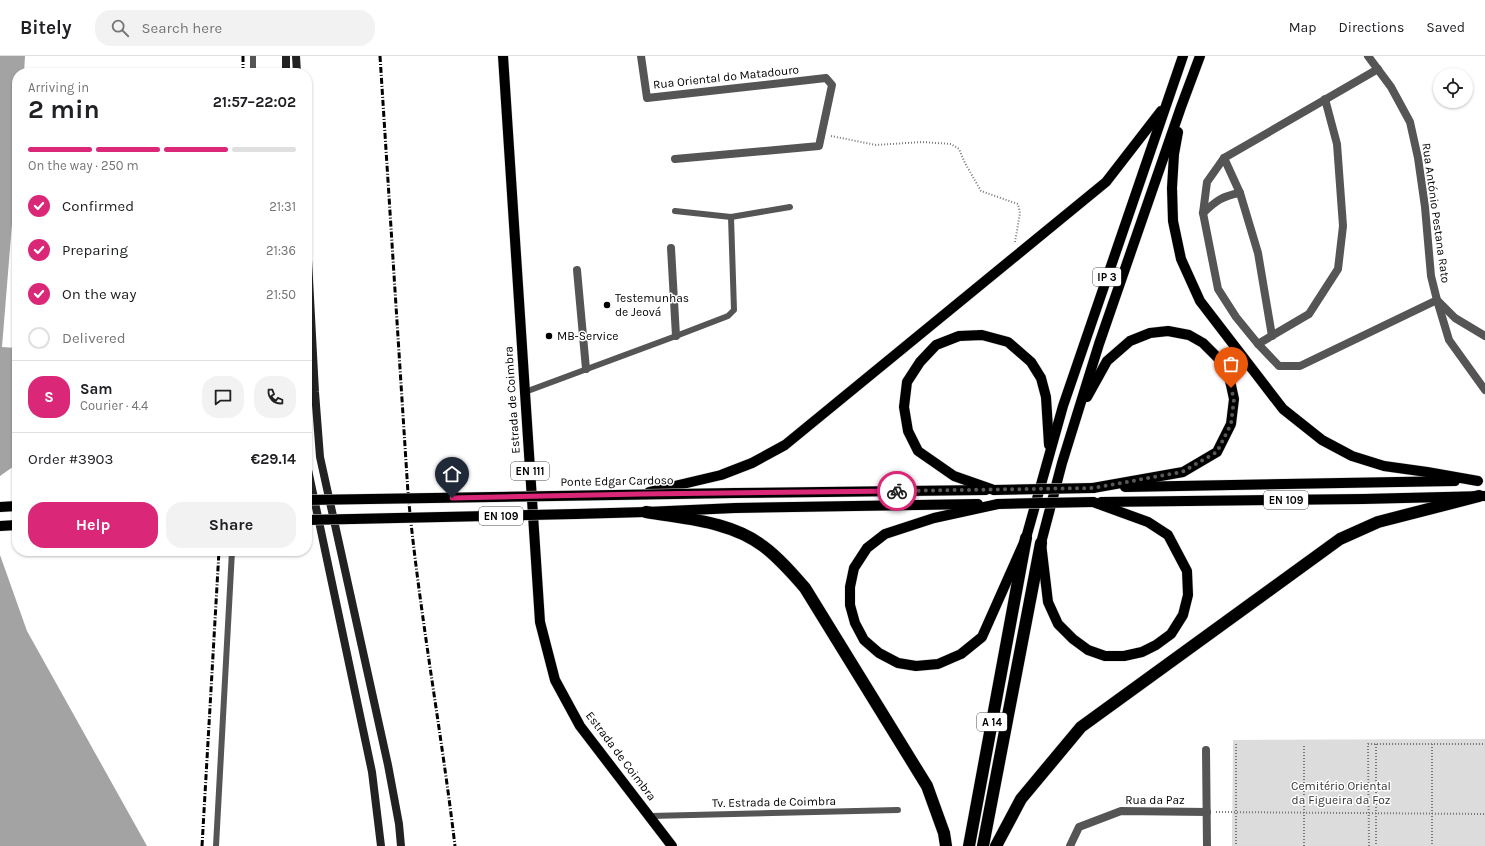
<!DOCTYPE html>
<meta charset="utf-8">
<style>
body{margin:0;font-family:Karla,sans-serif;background:#f2f2f2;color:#202124;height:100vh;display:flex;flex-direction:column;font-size:15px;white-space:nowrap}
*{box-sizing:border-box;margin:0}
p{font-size:13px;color:#757577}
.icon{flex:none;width:22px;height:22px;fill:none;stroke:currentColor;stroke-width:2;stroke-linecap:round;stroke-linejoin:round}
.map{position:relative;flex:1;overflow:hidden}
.side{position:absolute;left:12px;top:12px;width:300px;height:488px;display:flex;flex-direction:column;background:#fff;border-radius:16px;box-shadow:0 1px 3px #0004}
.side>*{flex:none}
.controls{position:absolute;left:1433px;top:12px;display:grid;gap:8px}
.controls a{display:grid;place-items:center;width:40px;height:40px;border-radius:50%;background:#fff;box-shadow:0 1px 3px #0004;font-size:20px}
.pin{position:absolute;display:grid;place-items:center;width:34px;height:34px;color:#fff;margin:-41px -17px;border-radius:50% 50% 50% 0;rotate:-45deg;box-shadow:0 0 4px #0007}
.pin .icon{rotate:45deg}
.courier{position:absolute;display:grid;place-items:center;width:40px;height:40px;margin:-20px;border:3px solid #db2777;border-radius:50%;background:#fff;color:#222;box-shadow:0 1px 5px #0007}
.overview em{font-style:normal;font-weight:700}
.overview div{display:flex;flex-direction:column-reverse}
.overview{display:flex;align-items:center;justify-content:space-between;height:68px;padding:0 16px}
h1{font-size:26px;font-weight:700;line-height:30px}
.bar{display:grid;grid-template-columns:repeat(4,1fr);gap:6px 4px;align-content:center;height:48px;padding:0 16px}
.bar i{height:5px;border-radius:3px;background:#e0e0e0}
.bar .selected{background:#db2777}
.bar p{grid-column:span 4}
.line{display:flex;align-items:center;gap:10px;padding:0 16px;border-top:1px solid #e0e0e0}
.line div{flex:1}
.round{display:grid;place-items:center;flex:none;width:42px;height:42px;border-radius:16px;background:#f2f2f2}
ol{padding:0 16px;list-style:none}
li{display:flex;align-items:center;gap:12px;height:44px}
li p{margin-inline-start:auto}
li .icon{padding:4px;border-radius:50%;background:#db2777;color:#fff;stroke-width:4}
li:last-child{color:#757577}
li i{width:22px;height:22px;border:2px solid #e0e0e0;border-radius:50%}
.button{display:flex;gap:8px;margin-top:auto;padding:8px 16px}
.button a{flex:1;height:46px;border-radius:16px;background:#db2777;color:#fff;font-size:16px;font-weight:700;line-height:46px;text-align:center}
.button a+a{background:#f2f2f2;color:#202124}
header{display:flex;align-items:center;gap:24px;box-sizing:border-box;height:56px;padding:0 20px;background:#fff;border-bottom:1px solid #e0e0e0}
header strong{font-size:19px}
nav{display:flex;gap:22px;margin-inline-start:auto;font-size:14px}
.search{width:280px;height:36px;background:#f2f2f2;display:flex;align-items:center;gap:10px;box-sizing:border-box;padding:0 14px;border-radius:16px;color:#757577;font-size:15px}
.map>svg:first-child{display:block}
.green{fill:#dcdcdc}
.water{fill:#a3a3a3}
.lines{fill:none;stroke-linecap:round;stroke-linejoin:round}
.primary-casing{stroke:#dbdbdb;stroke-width:11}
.motorway-casing{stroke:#dbdbdb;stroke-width:13}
.path{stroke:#777;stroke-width:2;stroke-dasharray:1 2;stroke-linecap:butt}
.service{stroke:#555;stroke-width:6}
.minor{stroke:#555;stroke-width:8}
.secondary{stroke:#222;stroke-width:8}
.primary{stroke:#000;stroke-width:10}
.motorway{stroke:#000;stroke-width:12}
.rail{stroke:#000;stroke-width:3;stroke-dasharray:6 2 1 2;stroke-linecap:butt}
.primary-bridge-casing{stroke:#dbdbdb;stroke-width:11;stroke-linecap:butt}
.primary-bridge{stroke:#000;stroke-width:10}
.done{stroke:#595959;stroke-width:4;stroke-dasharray:0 7.2}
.route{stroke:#db2777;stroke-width:5}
.poi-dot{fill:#000;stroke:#fff;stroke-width:1.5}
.labels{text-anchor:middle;stroke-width:3;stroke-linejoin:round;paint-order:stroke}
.shield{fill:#fff;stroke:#4c4c4c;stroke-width:1}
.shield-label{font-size:11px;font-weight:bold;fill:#000}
.street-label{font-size:12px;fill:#000;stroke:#fff}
.poi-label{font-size:12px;fill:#000;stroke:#fff;text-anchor:start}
.park-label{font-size:12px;fill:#333;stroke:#fff}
</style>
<header>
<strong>Bitely</strong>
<div class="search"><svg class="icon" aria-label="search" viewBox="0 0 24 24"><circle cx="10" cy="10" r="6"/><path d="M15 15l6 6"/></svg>Search here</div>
<nav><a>Map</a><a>Directions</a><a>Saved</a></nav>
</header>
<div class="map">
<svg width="1485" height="790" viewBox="0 0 1485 790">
<rect width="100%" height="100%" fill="#fff"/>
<path class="green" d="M 1485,683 L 1485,790 L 1232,790 L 1233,684 Z"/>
<g class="water">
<path d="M 0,0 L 25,0 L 24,17 L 17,17 L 17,106 L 2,291 L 17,292 L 17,408 L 0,420 Z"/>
<path d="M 0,499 L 27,575 L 147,790 L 0,790 Z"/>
</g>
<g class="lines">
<defs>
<g id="primary">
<path d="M 503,0 L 540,566 L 555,624 L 580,670 L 672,790"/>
<path d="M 1178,76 L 1174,98 L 1172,132 L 1173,165 L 1181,203 L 1200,245 L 1283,353 L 1322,384 L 1352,400 L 1384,410 L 1427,416 L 1478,425"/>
<path d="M 1087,341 L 1107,305 L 1130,285 L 1150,277 L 1168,275 L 1189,279 L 1203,287 L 1218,302 L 1229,320 L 1234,343 L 1231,368 L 1217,396 L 1183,416 L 1093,432"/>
<path d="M 1125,431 L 1455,425"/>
<path d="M 994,434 L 954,420 L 918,395 L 908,375 L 904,351 L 907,326 L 920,306 L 936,289 L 959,280 L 982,279 L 1008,286 L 1031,306 L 1041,322 L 1046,341 L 1049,389"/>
<path d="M 649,436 L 721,419 L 752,407 L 785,389 L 1106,126 L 1161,55"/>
<path d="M 735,437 L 986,434"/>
<path d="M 1093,446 L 1148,466 L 1168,479 L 1187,515 L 1188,539 L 1183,559 L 1171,578 L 1156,589 L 1142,596 L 1124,600 L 1105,600 L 1088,594 L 1073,583 L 1058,568 L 1048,546 L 1041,487 L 1062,407 L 1099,288 L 1181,51 L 1200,0"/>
<path d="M 1101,446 L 1363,443 L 1485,440"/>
<path d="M 998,448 L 934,462 L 885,478 L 867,492 L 854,512 L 850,531 L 850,549 L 855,567 L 864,584 L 879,597 L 898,607 L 916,610 L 938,608 L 961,598 L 982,581 L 1026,482 L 1063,350 L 1183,0"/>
<path d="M 0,451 L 17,450"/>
<path d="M 575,458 L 646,456 L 735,452 L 978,448"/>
<path d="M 0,470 L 17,469"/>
</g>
<g id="motorway">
<path d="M 646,456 C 685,463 730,465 763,490 C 779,502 792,517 805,532 L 927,730 L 944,777 L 946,790"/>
<path d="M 969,790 L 1026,482"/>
<path d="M 983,790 L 1041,487"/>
<path d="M 996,790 L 1021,743 L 1081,671 L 1340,483 L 1378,466 L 1479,440"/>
</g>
</defs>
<use href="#primary" class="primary-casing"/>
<use href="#motorway" class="motorway-casing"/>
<g class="path">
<path d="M 831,80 L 876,89 L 922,86 L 951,88 L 959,93 L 965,107 L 981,135 L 1018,148 L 1020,157 L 1015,186"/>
<path d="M 1236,688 L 1236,790"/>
<path d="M 1376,688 L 1376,790"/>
<path d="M 1432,688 L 1432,790"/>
<path d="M 1216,756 L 1485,758"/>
<path d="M 1304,790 L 1304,689"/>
<path d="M 1369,790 L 1368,688 L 1485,688"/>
</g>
<g class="service">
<path d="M 253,0 L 253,17"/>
<path d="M 675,155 L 731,161 L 790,151"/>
<path d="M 525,336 L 676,280 L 728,260 L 734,254 L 731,161"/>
<path d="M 650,760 L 898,754"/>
<path d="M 216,790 L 232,495"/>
</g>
<g class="minor">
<path d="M 641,0 L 647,42 L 826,22 L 832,29 L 819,90 L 675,103"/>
<path d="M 1368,0 L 1391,31 L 1410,66 L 1418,102 L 1425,151 L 1431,220 L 1437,244 L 1455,262 L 1485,280"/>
<path d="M 1378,13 L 1224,102 L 1207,126 L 1203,157 L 1218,233 L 1236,261 L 1258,288 L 1279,310 L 1300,310 L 1437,244 L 1449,284 L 1485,334"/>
<path d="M 1224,102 L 1240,137 L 1258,197 L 1272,280"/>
<path d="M 1203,157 C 1216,145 1222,140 1240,137"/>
<path d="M 671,192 L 676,280"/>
<path d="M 577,214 L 586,313"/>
<path d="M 1258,288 L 1309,258 L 1338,213 L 1343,170 L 1337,88 L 1325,43"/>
<path d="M 1206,694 L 1207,790"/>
<path d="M 1070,790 L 1079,771 L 1121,755 L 1207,756"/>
</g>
<g class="secondary">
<path d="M 286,0 L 286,17"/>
<path d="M 296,0 L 297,17"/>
<path d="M 307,185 L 315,336 L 320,401 L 388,709 L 399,768 L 401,790"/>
<path d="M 307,409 L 372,716 L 381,790"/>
</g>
<use href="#primary" class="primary"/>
<use href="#motorway" class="motorway"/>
<g class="rail">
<path d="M 243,0 L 243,17"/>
<path d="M 380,0 L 408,437 C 419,555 441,672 455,790"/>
<path d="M 202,790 L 219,495"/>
</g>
<defs>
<g id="primary-bridge">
<path d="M 994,434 L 1093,432"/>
<path d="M 307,444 L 735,437"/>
<path d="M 998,448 L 1093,446"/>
<path d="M 307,464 L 575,458"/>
</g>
</defs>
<use href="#primary-bridge" class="primary-bridge-casing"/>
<use href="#primary-bridge" class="primary-bridge"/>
</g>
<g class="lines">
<path class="done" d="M 897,435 L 1093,432 L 1182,416 L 1217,396 L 1231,368 L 1234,343 L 1231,332"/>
<path class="route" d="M 452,442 L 642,438 L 897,435"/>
</g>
<g class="poi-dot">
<circle cx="607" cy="249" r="4"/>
<circle cx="549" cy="280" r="4"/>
</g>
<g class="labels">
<g class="shield">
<rect x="1093" y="212" width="28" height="18" rx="3"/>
<rect x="511" y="406" width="38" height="18" rx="3"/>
<rect x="1264" y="435" width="44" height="18" rx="3"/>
<rect x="479" y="451" width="44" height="18" rx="3"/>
<rect x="977" y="657" width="30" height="18" rx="3"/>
</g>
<g class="shield-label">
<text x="1107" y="225">IP 3</text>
<text x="530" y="419">EN 111</text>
<text x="1286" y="448">EN 109</text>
<text x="501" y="464">EN 109</text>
<text x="992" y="670">A 14</text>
</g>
<g class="street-label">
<text transform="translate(726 21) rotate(-6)" y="4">Rua Oriental do Matadouro</text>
<text transform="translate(1436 157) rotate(82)" y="4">Rua António Pestana Rato</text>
<text transform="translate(512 344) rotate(-94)" y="4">Estrada de Coimbra</text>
<text transform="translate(617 425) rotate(-1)" y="4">Ponte Edgar Cardoso</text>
<text transform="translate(621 700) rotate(53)" y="4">Estrada de Coimbra</text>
<text x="1155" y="748">Rua da Paz</text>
<text transform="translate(774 746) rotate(-1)" y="4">Tv. Estrada de Coimbra</text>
</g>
<g class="poi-label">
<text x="615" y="246">Testemunhas<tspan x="615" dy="14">de Jeová</tspan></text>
<text x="557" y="284">MB-Service</text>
</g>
<g class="park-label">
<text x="1341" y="734">Cemitério Oriental<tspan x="1341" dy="14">da Figueira da Foz</tspan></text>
</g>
</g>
</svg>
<div class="controls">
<a><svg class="icon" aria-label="locate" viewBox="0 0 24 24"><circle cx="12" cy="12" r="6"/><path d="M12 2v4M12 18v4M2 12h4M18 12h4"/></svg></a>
</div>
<div class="pin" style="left:1231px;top:332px;background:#ea580c"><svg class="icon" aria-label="bag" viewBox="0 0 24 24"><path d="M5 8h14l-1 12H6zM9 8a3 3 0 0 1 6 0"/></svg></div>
<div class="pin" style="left:452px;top:442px;background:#1f2937"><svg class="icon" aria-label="home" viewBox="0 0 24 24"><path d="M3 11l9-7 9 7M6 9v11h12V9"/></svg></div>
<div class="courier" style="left:897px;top:435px"><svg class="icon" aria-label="bike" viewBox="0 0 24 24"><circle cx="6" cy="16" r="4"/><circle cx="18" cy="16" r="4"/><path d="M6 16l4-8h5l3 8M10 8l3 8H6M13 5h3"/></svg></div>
<section class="side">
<div class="overview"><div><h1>2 min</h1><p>Arriving in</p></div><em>21:57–22:02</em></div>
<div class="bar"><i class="selected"></i><i class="selected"></i><i class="selected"></i><i></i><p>On the way · 250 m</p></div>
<ol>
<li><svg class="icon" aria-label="check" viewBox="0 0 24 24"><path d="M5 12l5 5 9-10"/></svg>Confirmed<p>21:31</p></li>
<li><svg class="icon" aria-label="check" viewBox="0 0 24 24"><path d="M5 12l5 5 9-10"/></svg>Preparing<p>21:36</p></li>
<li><svg class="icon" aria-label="check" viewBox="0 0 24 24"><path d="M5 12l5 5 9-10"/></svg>On the way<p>21:50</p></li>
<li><i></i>Delivered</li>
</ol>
<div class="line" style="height:72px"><b class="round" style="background:#db2777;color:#fff">S</b><div><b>Sam</b><p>Courier · 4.4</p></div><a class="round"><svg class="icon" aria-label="chat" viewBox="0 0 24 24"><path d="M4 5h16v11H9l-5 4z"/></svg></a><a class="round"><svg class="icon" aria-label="phone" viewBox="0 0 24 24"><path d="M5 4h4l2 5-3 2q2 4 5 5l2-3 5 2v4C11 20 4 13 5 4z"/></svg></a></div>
<div class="line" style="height:52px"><div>Order #3903</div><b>€29.14</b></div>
<div class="button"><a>Help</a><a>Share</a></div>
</section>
</div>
